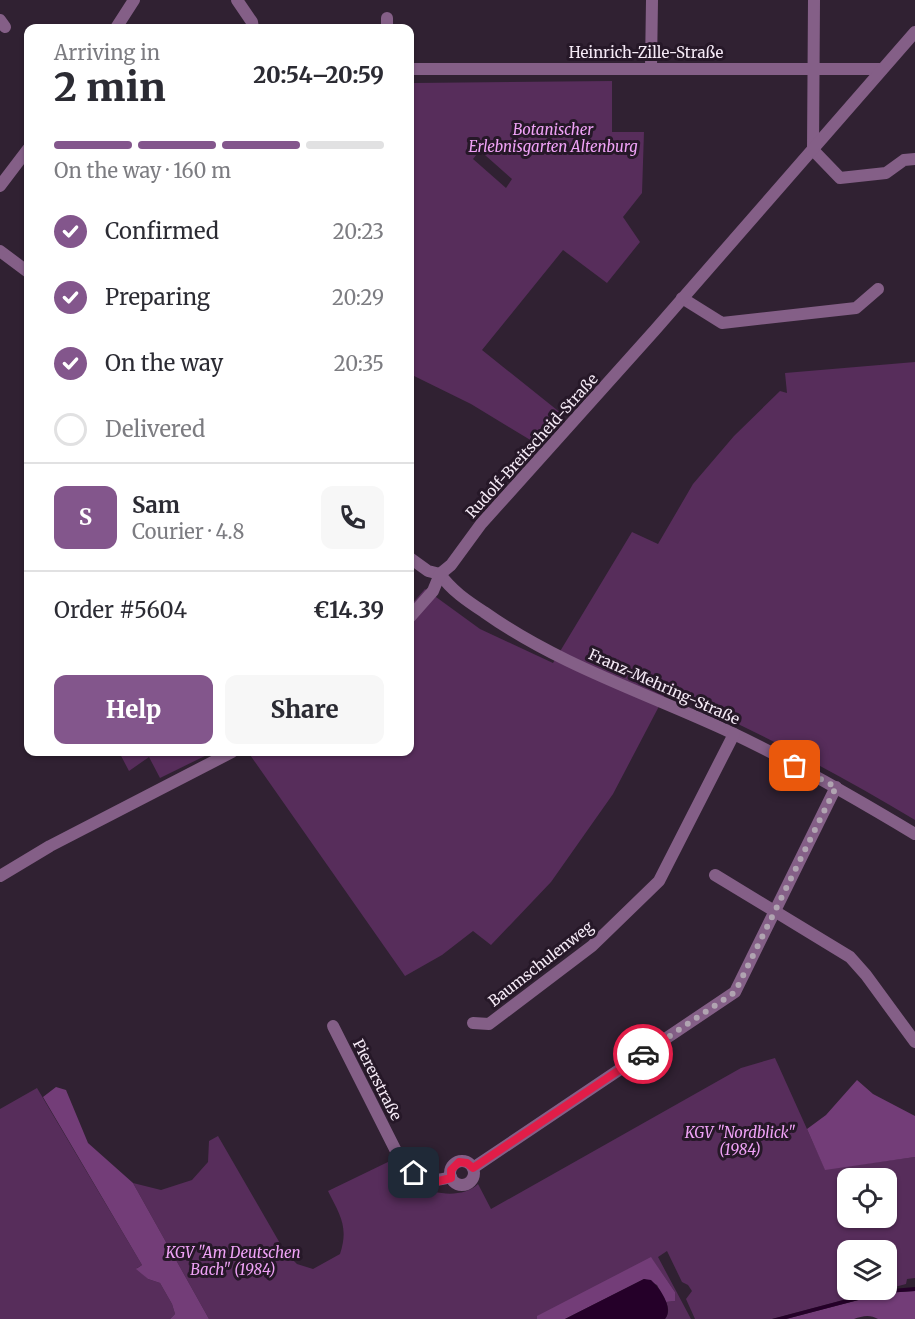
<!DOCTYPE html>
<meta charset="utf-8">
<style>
body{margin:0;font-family:Merriweather,serif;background:#f7f7f7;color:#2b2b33;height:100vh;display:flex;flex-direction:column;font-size:22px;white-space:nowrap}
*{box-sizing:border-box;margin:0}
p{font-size:20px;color:#7c7c81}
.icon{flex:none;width:33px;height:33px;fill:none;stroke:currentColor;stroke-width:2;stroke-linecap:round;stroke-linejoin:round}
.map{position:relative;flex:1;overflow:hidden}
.details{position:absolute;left:24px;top:24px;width:390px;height:732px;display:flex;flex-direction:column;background:#fff;border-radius:12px;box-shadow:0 2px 4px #0004}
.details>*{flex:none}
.tools{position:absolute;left:837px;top:1168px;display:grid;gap:12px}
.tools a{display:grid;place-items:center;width:60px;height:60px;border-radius:12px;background:#fff;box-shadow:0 2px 4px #0004;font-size:30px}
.pin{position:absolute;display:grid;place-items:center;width:51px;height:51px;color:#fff;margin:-26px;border-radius:12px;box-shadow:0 3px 9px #0006}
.courier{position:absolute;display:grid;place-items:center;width:60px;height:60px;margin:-30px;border:4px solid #e11d48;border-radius:50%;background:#fff;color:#222;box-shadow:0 2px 8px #0007}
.head em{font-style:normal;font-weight:800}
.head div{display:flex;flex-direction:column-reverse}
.head{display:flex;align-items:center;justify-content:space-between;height:102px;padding:0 30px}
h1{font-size:39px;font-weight:800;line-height:45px}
.bar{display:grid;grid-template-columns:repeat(4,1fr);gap:9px 6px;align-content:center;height:72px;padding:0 30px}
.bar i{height:8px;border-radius:4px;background:#e1e1e2}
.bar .selected{background:#83568c}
.bar p{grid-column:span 4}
.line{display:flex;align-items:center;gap:15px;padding:0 30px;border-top:2px solid #e1e1e2}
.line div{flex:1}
.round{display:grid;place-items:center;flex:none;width:63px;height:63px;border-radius:12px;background:#f7f7f7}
ol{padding:0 30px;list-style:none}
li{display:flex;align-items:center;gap:18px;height:66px}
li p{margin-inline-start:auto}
li .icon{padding:6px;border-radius:50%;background:#83568c;color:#fff;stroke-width:4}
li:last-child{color:#7c7c81}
li i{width:33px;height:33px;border:3px solid #e1e1e2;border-radius:50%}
.button{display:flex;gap:12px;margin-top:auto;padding:12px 30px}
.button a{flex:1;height:69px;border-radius:12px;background:#83568c;color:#fff;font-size:24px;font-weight:800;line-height:69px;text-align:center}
.button a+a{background:#f7f7f7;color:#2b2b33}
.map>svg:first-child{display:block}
.green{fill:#572d5b;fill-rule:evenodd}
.forest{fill:#733d78}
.water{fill:#250029}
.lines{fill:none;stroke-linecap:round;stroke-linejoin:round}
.street{stroke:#845f87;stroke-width:12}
.done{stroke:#b0a4b1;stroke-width:6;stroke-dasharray:0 10.8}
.route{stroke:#e11d48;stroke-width:8}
.labels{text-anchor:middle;stroke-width:6;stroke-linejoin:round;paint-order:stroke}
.street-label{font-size:15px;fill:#f5eaf6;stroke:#261828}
.park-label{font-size:15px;font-style:italic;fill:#efa2f6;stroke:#261828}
</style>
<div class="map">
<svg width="915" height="1319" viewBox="0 0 915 1319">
<rect width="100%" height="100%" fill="#302132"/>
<g class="green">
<path d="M 612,81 L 612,132 L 644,132 L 642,193 L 623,217 L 640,242 L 607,283 L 563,250 L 482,350 L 562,414 L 537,444 L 471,404 L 410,374 L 410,88 L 414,83 ZM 476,147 L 512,179 L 506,188 L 473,159 L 477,154 L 473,150 Z"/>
<path d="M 915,362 L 915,820 C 835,772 753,729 667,691 L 613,794 L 551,882 L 491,945 L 473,931 L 442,955 L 405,976 L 248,752 L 410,752 L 410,606 L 425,589 L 480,629 L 553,663 L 632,532 L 658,544 L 693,484 L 734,436 L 780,391 L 787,393 L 785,373 Z"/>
<path d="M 119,752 L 213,752 L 160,778 L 149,757 L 129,771 Z"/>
<path d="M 775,1058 L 825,1169 L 915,1157 L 915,1278 L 907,1279 L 906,1284 L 887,1289 L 886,1251 L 848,1251 L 848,1290 L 881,1290 L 772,1319 L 695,1319 L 686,1299 L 692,1291 L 688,1285 L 682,1282 L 667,1251 L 658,1257 L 691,1319 L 665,1319 C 669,1313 669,1309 666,1302 L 675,1301 L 675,1292 L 652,1259 L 537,1319 L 209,1319 L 133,1183 L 161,1190 L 192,1180 L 208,1162 L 209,1141 L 218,1136 L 285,1252 L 297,1264 L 313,1269 L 340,1254 C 349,1227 340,1215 328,1191 L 390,1161 C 399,1168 409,1181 419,1186 C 436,1195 463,1198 478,1184 L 491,1209 L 741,1068 ZM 848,1179 L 886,1179 L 886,1218 L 848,1218 Z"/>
<path d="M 37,1088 L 142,1265 L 137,1268 L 148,1279 L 160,1283 L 172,1304 L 175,1314 L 170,1319 L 0,1319 L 0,1109 Z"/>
</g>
<g class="forest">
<path d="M 857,1080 L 873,1094 L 915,1116 L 915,1157 L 825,1170 L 807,1129 L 826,1115 Z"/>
<path d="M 56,1087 L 66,1090 L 88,1143 L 133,1183 L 209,1319 L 170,1319 L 175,1314 L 172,1304 L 160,1283 L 148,1279 L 136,1269 L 142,1265 L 43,1097 Z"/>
<path d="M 651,1257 L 675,1292 L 675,1301 L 666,1302 L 657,1285 L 644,1279 L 565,1319 L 537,1319 L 537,1316 Z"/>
<path d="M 915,1291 L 915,1319 L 878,1319 C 870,1314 862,1316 854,1319 L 786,1319 L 885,1293 Z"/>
</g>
<g class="water">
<path d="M 644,1279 L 651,1280 C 660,1288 674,1308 665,1319 L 565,1319 Z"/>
<path d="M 915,1287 L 915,1291 L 885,1293 L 786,1319 L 772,1319 L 881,1290 Z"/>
</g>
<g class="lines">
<g class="street">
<path d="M 237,0 L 252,22 L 253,28"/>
<path d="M 814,0 L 813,150 L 840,178 L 886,173 L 904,160 L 915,159"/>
<path d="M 387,18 L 387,28"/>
<path d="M 0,20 L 5,27"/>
<path d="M 116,28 L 134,0"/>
<path d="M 651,68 L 652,0"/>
<path d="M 410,69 L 882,69"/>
<path d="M 0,186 L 28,149"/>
<path d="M 0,251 L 28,272"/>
<path d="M 682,298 L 722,323 L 856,308 L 878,289"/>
<path d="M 410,558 L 428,571 L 440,574 C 451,590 467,601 484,612 C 560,666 649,694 732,733 C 795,763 855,798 915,834"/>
<path d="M 410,617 L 433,591 L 440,574 L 451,565 L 481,524 L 655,330 L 915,32"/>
<path d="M 715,875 L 850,957 L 866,975 L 915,1042"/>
<path d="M 0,876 L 50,846 L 232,752"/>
<path d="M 473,1023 L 489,1024 L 592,946 L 659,881 L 734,734"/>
<path d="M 333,1026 L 398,1155 C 415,1177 424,1185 451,1177"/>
<circle cx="462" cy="1173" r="12"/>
<path d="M 473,1168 L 735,992 L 836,787"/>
</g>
</g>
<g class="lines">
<path class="done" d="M 643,1054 L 735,992 L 836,787 L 795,766"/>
<path class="route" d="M 414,1173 L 435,1182 L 451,1178 L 451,1170 L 459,1162 L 467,1163 L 473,1168 L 643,1054"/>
</g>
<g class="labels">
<g class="street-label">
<text x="646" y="58">Heinrich-Zille-Straße</text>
<text transform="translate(532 446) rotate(-48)" y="5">Rudolf-Breitscheid-Straße</text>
<text transform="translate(664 687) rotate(24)" y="5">Franz-Mehring-Straße</text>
<text transform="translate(541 964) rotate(-38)" y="5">Baumschulenweg</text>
<text transform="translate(377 1080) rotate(63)" y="5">Piererstraße</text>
</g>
<g class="park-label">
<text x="553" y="135">Botanischer<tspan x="553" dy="17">Erlebnisgarten Altenburg</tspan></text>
<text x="740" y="1138">KGV "Nordblick"<tspan x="740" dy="17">(1984)</tspan></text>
<text x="233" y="1258">KGV "Am Deutschen<tspan x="233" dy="17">Bach" (1984)</tspan></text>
</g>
</g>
</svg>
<div class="tools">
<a><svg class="icon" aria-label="locate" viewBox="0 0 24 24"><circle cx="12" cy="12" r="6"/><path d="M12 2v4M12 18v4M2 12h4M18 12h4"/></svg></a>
<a><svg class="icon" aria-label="layers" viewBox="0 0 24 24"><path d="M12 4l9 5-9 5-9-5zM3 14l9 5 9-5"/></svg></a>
</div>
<div class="pin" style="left:795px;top:766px;background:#ea580c"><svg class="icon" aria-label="bag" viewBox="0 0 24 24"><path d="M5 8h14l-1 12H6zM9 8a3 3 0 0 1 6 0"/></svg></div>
<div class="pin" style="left:414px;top:1173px;background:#1f2937"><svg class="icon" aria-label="home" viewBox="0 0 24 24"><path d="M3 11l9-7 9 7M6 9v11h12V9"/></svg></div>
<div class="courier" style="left:643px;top:1054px"><svg class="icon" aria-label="car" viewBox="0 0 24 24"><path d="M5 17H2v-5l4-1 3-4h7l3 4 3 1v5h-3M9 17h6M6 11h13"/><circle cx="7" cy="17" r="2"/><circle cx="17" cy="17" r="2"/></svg></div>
<section class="details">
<div class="head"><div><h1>2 min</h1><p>Arriving in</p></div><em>20:54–20:59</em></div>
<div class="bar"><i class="selected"></i><i class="selected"></i><i class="selected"></i><i></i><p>On the way · 160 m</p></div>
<ol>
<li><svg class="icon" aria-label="check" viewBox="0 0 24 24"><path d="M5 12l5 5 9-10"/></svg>Confirmed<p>20:23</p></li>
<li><svg class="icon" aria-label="check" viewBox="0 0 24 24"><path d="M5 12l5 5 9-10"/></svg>Preparing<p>20:29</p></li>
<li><svg class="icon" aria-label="check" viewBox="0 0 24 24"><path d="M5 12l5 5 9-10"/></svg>On the way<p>20:35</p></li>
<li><i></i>Delivered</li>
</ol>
<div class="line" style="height:108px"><b class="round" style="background:#83568c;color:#fff">S</b><div><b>Sam</b><p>Courier · 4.8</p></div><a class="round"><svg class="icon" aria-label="phone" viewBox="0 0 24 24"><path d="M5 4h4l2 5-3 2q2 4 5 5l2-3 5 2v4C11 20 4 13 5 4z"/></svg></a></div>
<div class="line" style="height:78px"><div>Order #5604</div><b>€14.39</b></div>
<div class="button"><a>Help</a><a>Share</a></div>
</section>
</div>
